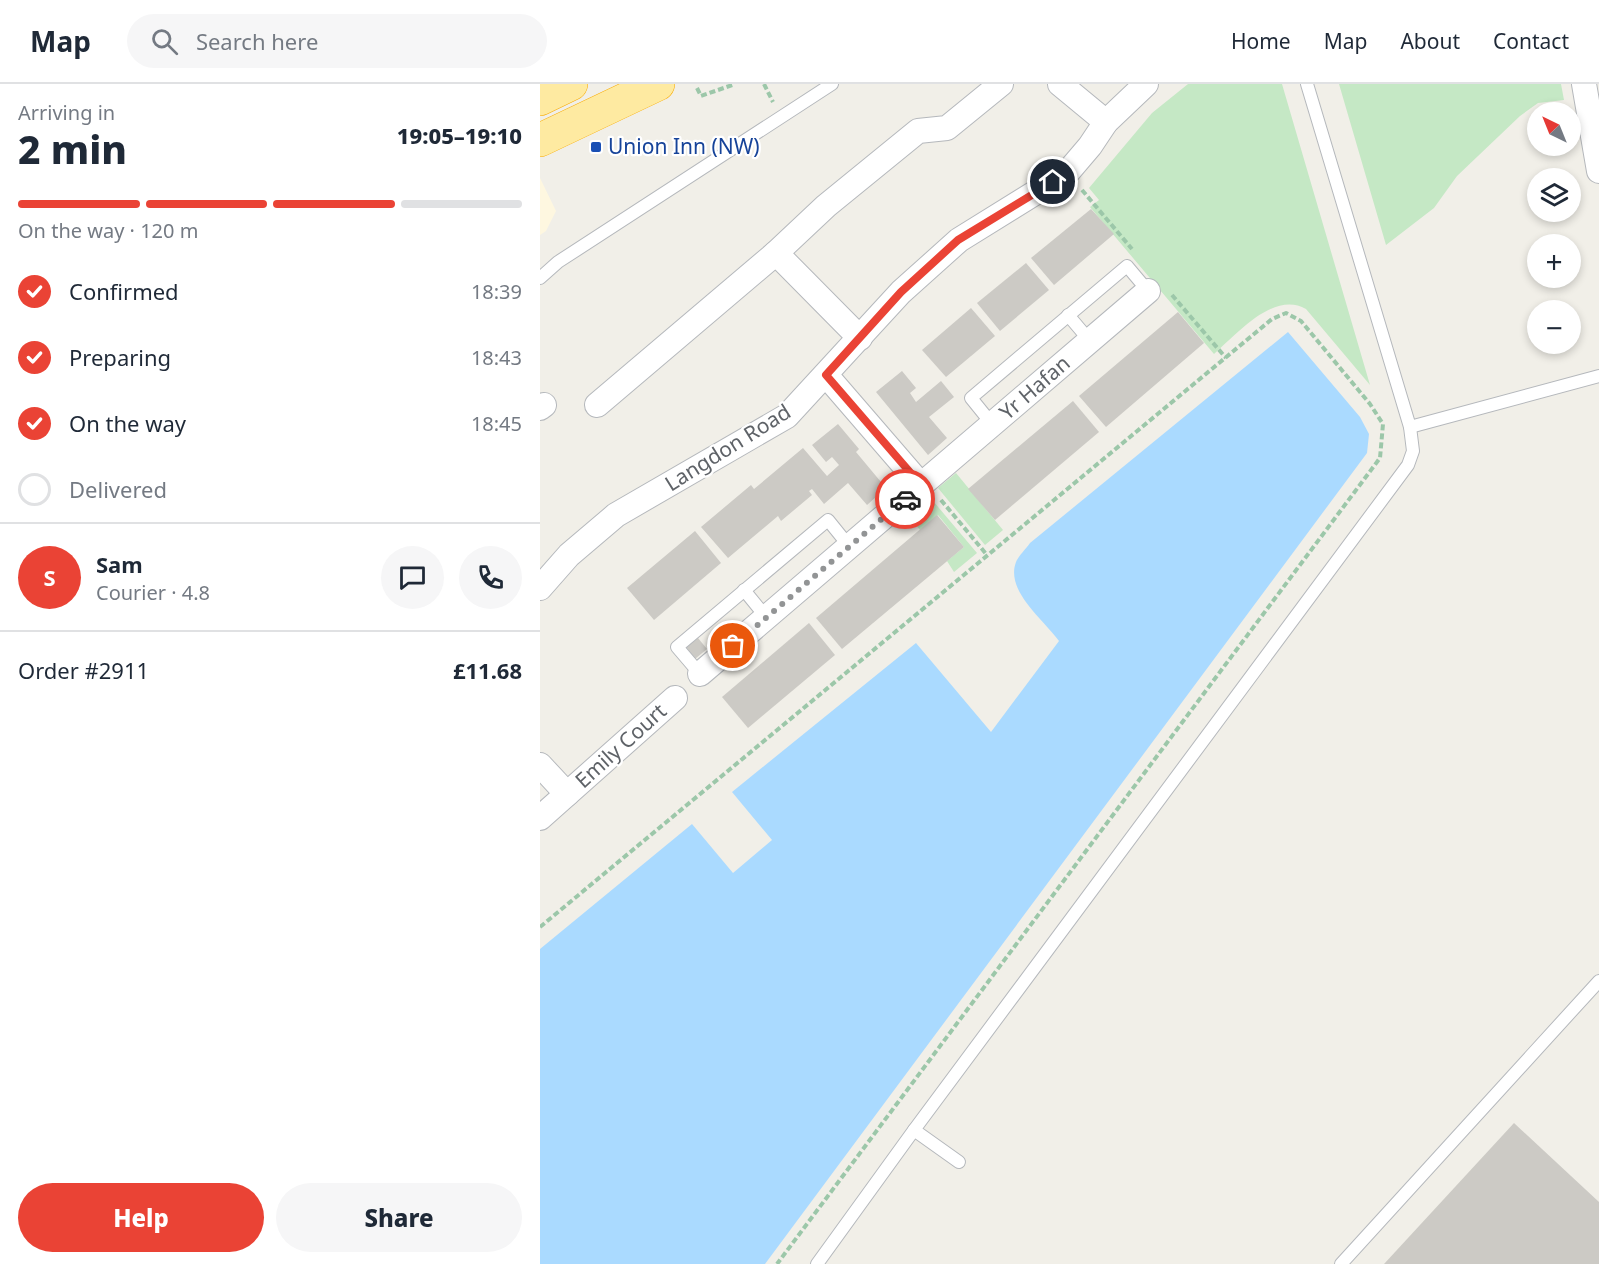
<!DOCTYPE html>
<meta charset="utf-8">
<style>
body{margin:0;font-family:"Noto Sans",sans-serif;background:#f6f6f7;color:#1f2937;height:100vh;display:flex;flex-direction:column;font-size:22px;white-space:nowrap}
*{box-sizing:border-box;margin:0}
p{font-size:20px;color:#747a83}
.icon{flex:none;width:33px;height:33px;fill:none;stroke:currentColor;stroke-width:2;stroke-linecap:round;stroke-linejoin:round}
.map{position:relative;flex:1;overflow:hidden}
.panel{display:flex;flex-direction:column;background:#fff;width:540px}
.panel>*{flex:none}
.needle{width:39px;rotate:317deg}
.tools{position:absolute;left:987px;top:18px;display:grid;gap:12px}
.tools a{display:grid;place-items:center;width:54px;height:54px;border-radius:50%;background:#fff;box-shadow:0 3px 9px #0003;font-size:30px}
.pin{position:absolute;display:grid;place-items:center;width:51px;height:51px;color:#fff;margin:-26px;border:3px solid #fff;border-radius:50%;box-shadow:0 2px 6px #0007}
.courier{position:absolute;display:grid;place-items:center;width:60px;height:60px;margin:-30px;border:4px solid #ea4335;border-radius:50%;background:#fff;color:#222;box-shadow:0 2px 8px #0007}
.overview em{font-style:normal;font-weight:800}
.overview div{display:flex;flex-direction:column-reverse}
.overview{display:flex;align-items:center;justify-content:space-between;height:102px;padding:0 18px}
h1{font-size:39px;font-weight:800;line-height:45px}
.bar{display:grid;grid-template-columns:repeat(4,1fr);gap:9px 6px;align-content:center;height:72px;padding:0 18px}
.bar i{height:8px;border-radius:4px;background:#e0e1e3}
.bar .current{background:#ea4335}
.bar p{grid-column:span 4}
.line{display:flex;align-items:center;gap:15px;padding:0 18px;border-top:2px solid #e0e1e3}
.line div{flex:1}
.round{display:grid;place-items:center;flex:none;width:63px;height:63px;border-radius:32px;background:#f6f6f7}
ol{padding:0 18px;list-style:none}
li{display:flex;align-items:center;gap:18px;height:66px}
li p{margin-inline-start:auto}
li .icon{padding:6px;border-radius:50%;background:#ea4335;color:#fff;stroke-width:4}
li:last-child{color:#747a83}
li i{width:33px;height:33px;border:3px solid #e0e1e3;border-radius:50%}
.primary-button{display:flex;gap:12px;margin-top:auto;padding:12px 18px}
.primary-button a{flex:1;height:69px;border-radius:36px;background:#ea4335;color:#fff;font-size:24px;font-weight:800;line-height:69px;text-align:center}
.primary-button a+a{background:#f6f6f7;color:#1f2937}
header{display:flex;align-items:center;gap:36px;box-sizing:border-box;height:84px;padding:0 30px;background:#fff;border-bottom:2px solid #e0e1e3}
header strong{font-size:28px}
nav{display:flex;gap:33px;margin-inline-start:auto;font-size:21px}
.search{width:420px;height:54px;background:#f6f6f7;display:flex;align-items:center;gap:15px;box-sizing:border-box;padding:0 21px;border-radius:33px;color:#747a83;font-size:22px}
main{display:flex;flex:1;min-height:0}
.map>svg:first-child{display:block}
.commercial{fill:#fef7e0}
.green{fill:#c5e8c5}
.water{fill:#aadaff}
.building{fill:#cccac5}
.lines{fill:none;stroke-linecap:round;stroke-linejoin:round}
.service-casing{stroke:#b5b8bc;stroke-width:14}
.minor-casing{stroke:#b5b8bc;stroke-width:26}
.trunk-casing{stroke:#f9ab00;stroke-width:34}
.path{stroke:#9cc7a9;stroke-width:4;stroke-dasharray:6 3;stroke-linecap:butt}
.service{stroke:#fff;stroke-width:12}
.minor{stroke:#fff;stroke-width:24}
.trunk{stroke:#feeaa1;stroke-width:33}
.done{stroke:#929495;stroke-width:6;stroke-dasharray:0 10.8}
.route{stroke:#ea4335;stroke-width:8}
.transit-dot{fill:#1a4fb4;stroke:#fff;stroke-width:2}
.labels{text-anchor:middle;stroke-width:4.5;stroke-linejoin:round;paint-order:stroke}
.transit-label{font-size:21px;fill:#164399;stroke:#fff;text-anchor:start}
.street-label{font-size:21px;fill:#5f6368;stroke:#fff}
</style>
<header>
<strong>Map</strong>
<div class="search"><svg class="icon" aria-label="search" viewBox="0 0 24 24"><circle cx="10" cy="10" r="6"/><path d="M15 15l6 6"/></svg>Search here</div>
<nav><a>Home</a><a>Map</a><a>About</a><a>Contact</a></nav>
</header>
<main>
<section class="panel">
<div class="overview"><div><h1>2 min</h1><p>Arriving in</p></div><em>19:05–19:10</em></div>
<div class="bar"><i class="current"></i><i class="current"></i><i class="current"></i><i></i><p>On the way · 120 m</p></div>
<ol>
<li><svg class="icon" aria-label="check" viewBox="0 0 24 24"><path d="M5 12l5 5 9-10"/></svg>Confirmed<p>18:39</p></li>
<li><svg class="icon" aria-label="check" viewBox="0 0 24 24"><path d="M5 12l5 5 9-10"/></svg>Preparing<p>18:43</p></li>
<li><svg class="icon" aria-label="check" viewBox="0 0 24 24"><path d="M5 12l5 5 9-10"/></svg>On the way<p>18:45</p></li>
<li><i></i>Delivered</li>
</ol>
<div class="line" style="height:108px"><b class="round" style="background:#ea4335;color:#fff">S</b><div><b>Sam</b><p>Courier · 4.8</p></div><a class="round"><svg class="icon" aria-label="chat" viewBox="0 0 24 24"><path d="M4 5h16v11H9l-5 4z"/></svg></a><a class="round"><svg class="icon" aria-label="phone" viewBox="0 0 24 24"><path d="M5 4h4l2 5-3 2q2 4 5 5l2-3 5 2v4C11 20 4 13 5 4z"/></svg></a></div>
<div class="line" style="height:78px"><div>Order #2911</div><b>£11.68</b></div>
<div class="primary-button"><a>Help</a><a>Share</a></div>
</section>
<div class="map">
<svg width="1059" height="1180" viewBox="0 0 1059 1180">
<rect width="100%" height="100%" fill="#f1efe8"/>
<path class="commercial" d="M 0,94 L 16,127 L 6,147 L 0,151 Z"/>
<g class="green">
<path d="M 648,0 L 742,0 L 830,301 L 766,225 C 734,206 696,251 674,270 L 550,123 L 559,116 L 549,104 L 612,29 Z"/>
<path d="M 799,0 L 1021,0 L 1024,16 L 998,19 L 980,32 L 917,92 L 894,124 L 846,161 Z"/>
<path d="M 416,389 L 463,446 L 445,461 L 398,404 Z"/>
<path d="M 388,411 L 437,469 L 414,488 L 407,477 L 424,463 L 398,431 L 380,446 L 367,430 Z"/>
</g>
<path class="water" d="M 748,248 L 820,333 L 829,350 L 827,369 L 225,1180 L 0,1180 L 0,865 L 152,740 L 193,789 L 232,756 L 192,708 L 376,559 L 451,648 L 519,557 C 504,536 465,507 476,478 C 479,471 486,465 490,459 Z"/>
<g class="building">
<path d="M 551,125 L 574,150 L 514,201 L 491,174 Z"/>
<path d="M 486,179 L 509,206 L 460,247 L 437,219 Z"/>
<path d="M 431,224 L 455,252 L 406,293 L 382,266 Z"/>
<path d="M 638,228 L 664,259 L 566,343 L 539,312 Z"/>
<path d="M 362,287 L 376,304 L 370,309 L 376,318 L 401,297 L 414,313 L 389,333 L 407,354 L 388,371 L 336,308 Z"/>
<path d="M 533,317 L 559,348 L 455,436 L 428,405 Z"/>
<path d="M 298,340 L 319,365 L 316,368 L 346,404 L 327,421 L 308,399 L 284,420 L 272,405 L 269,407 L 272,411 L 241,437 L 238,432 L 188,474 L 161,443 L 211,401 L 214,405 L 263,364 L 287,392 L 299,381 L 292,373 L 286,378 L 272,361 Z"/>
<path d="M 397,431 L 424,463 L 302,565 L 276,534 Z"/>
<path d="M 155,447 L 181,479 L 114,536 L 87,504 Z"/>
<path d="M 269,539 L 295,571 L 208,644 L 182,613 Z"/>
<path d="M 158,554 L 167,565 L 155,575 L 146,563 Z"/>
<path d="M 974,1039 L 1059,1118 L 1059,1180 L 844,1180 Z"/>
</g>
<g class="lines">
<defs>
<g id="service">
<path d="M 0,194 L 18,178 L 292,0"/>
<path d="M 528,231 L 550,257"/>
<path d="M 452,340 L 431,314 L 587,182 L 608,207"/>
<path d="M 870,343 L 1059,292"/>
<path d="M 204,506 L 226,533"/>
<path d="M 160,590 L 137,563 L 288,436 L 309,462"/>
<path d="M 374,1046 L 419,1078"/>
<path d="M 277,1180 L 374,1046 L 868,381 L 873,367 L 870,343 L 767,0"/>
<path d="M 801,1180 L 1059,897"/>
</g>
<g id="minor">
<path d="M 520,0 L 566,38"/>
<path d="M 1044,0 L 1059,87"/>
<path d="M 236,169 L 320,254"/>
<path d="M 286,291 L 381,401"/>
<path d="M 57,321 L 236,169 L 286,122 L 378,47 L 407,44 L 461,0"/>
<path d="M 0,324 L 4,321"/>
<path d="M 0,504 L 29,471 L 76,431 L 247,332 L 361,208 L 419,156 L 527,89 L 550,62 L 566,38 L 606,0"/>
<path d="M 160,590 L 608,207"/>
<path d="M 0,681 L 27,710"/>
<path d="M 0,734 L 135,614"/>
</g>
<g id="trunk">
<path d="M 0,15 L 31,0"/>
<path d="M 0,56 L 118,0"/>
</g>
</defs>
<use href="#service" class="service-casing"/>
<use href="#minor" class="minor-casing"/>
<use href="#trunk" class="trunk-casing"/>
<g class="path">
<path d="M 224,0 L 233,18"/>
<path d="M 157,4 L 161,12 L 195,0"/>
<path d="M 542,106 L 592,165"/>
<path d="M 632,211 L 686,274"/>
<path d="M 401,416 L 447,471"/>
<path d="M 0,843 L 732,235 L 746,229 L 761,237 L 830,320 L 843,340 L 840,374 L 237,1180"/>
</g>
<use href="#service" class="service"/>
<use href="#minor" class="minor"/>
<use href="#trunk" class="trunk"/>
</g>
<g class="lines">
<path class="done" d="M 193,562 L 365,415"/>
<path class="route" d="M 365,415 L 381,401 L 286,291 L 361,208 L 418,156 L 513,98"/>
</g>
<rect class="transit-dot" x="50" y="57" width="12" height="12" rx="3"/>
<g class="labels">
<g class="transit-label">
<text x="68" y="70">Union Inn (NW)</text>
</g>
<g class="street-label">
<text transform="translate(495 304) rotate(-41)" y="7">Yr Hafan</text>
<text transform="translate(188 364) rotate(-32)" y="7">Langdon Road</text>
<text transform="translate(81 662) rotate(-42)" y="7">Emily Court</text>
</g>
</g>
</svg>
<div class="tools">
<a><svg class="needle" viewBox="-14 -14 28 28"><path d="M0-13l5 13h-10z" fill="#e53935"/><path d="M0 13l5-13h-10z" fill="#747a83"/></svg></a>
<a><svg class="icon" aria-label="layers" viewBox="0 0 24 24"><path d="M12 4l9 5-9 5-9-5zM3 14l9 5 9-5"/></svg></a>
<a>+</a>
<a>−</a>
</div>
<div class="pin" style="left:193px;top:562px;background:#ea580c"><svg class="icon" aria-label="bag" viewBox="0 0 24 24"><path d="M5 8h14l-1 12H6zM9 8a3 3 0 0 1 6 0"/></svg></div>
<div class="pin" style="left:513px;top:98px;background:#1f2937"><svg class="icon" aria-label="home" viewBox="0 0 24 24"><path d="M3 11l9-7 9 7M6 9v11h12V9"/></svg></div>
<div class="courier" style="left:365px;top:415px"><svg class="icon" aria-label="car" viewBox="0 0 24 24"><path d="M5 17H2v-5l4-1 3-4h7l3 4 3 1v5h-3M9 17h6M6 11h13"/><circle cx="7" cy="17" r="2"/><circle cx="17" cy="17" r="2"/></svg></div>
</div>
</main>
